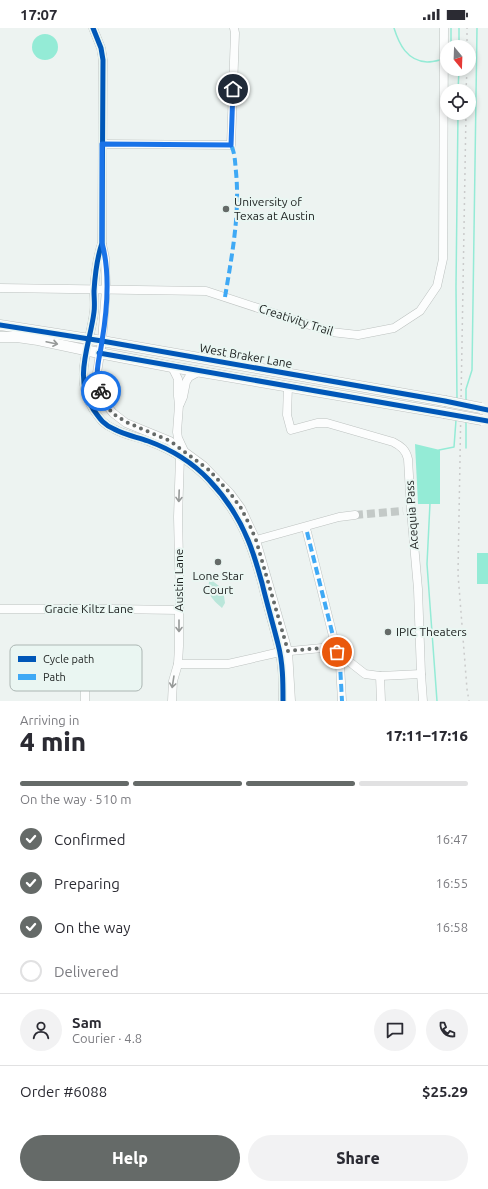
<!DOCTYPE html>
<meta charset="utf-8">
<style>
body{margin:0;font-family:Ubuntu,sans-serif;background:#f2f2f3;color:#2b2b33;height:100vh;display:flex;flex-direction:column;font-size:15px;white-space:nowrap}
*{box-sizing:border-box;margin:0}
p{font-size:13px;color:#7c7c81}
.icon{flex:none;width:22px;height:22px;fill:none;stroke:currentColor;stroke-width:2;stroke-linecap:round;stroke-linejoin:round}
.map{position:relative;height:673px;overflow:hidden}
.panel{display:flex;flex-direction:column;background:#fff;flex:1}
.panel>*{flex:none}
.needle{width:26px;rotate:161deg}
.buttons{position:absolute;left:440px;top:12px;display:grid;gap:8px}
.buttons a{display:grid;place-items:center;width:36px;height:36px;border-radius:50%;background:#fff;box-shadow:0 2px 6px #0003;font-size:20px}
.pin{position:absolute;display:grid;place-items:center;width:34px;height:34px;color:#fff;margin:-17px;border:2px solid #fff;border-radius:50%;box-shadow:0 1px 4px #0007}
.courier{position:absolute;display:grid;place-items:center;width:40px;height:40px;margin:-20px;border:3px solid #1a73e8;border-radius:50%;background:#fff;color:#222;box-shadow:0 1px 5px #0007}
.head em{font-style:normal;font-weight:800}
.head div{display:flex;flex-direction:column-reverse}
.head{display:flex;align-items:center;justify-content:space-between;height:68px;padding:0 20px}
h1{font-size:26px;font-weight:800;line-height:30px}
.bar{display:grid;grid-template-columns:repeat(4,1fr);gap:6px 4px;align-content:center;height:48px;padding:0 20px}
.bar i{height:5px;border-radius:3px;background:#e1e1e2}
.bar .current{background:#656a68}
.bar p{grid-column:span 4}
.line{display:flex;align-items:center;gap:10px;padding:0 20px;border-top:1px solid #e1e1e2}
.line div{flex:1}
.round{display:grid;place-items:center;flex:none;width:42px;height:42px;border-radius:21px;background:#f2f2f3}
ol{padding:0 20px;list-style:none}
li{display:flex;align-items:center;gap:12px;height:44px}
li p{margin-inline-start:auto}
li .icon{padding:4px;border-radius:50%;background:#656a68;color:#fff;stroke-width:4}
li:last-child{color:#7c7c81}
li i{width:22px;height:22px;border:2px solid #e1e1e2;border-radius:50%}
.primary-button{display:flex;gap:8px;margin-top:auto;padding:8px 20px}
.primary-button a{flex:1;height:46px;border-radius:24px;background:#656a68;color:#fff;font-size:16px;font-weight:800;line-height:46px;text-align:center}
.primary-button a+a{background:#f2f2f3;color:#2b2b33}
.status{display:flex;justify-content:space-between;align-items:center;height:28px;padding:0 20px;background:#fff;direction:ltr}
.status svg{height:11px;fill:currentColor}
.map>svg:first-child{display:block}
.green{fill:#bae6da}
.water{fill:#94ebd6}
.lines{fill:none;stroke-linecap:round;stroke-linejoin:round}
.stream{stroke:#94ebd6;stroke-width:1.5}
.minor-tunnel{stroke:#c3c9c7;stroke-width:8;stroke-dasharray:8 4;stroke-linecap:butt}
.minor-casing{stroke:#bdc2c0;stroke-width:9}
.major-casing{stroke:#bdc2c0;stroke-width:11}
.minor{stroke:#fcfdfd;stroke-width:8}
.major{stroke:#fcfdfd;stroke-width:10}
.rail{stroke:#cacbcb;stroke-width:1.5;stroke-dasharray:2 4;stroke-linecap:butt}
.major-bridge-casing{stroke:#bdc2c0;stroke-width:11;stroke-linecap:butt}
.major-bridge{stroke:#fcfdfd;stroke-width:10}
.quiet{stroke:#3fa9f5;stroke-width:4;stroke-dasharray:8 4;stroke-linecap:butt}
.cycleway-casing{stroke:#eaf6f2;stroke-width:8}
.cycleway{stroke:#0057b8;stroke-width:5}
.oneway{stroke:#979a99}
.done{stroke:#656a68;stroke-width:4;stroke-dasharray:0 7.2}
.route{stroke:#1a73e8;stroke-width:5}
.poi-dot{fill:#656a68;stroke:#eaf6f2;stroke-width:1.5}
.labels{text-anchor:middle;stroke-width:4;stroke-linejoin:round;paint-order:stroke}
.poi-label{font-size:12px;fill:#1c201f;stroke:#eaf6f2;text-anchor:start}
.street-label{font-size:12px;fill:#1c201f;stroke:#eaf6f2}
.key{fill:#eaf6f2;stroke:#acb6b3;stroke-width:1}
.key-label{font-size:11px;fill:#1c201f}
</style>
<div class="status"><b>17:07</b><svg viewBox="0 0 49 12"><path d="M0 12V9h3v3zM5 12V6h3v6zM10 12V3h3v9zM15 12V0h3v12zM26 1h20v11H26zM47 4h2v5h-2z"/></svg></div>
<div class="map">
<svg width="488" height="673" viewBox="0 0 488 673">
<rect width="100%" height="100%" fill="#edf3f1"/>
<path class="green" d="M 210,551 L 223,561 L 225,575 L 222,580 C 212,571 205,565 210,551 Z"/>
<g class="water">
<circle cx="45" cy="19" r="13"/>
<path d="M 415,416 L 440,422 L 440,476 L 418,476 Z"/>
<rect x="477" y="525" width="11" height="31"/>
</g>
<g class="lines">
<g class="stream">
<path d="M 394,0 C 399,16 407,33 427,34 C 431,34 436,33 440,32"/>
<path d="M 451,19 L 451,0"/>
<path d="M 459,19 L 459,0"/>
<path d="M 458,63 L 459,41"/>
<path d="M 457,372 L 456,259 L 458,85"/>
<path d="M 466,374 L 466,361 L 472,342 L 477,0"/>
<path d="M 466,420 L 466,394"/>
<path d="M 439,422 L 454,419 L 456,392"/>
<path d="M 430,475 L 427,536 L 437,673"/>
</g>
<path class="minor-tunnel" d="M 355,487 L 403,483"/>
<defs>
<g id="minor">
<path d="M 93,0 L 101,20 L 103,32 L 102,215 C 97,230 95,247 94,263 C 94,270 95,277 94,284 C 90,317 73,349 93,381 C 100,391 103,396 114,401 C 125,407 137,409 148,413 C 170,421 193,435 209,452 C 225,469 239,490 248,512 C 254,526 258,541 262,555 C 267,576 273,596 278,616 C 283,635 283,654 283,673"/>
<path d="M 103,116 L 231,117 L 235,5 L 234,0"/>
<path d="M 102,216 L 105,230 L 106,261 L 102,313 L 97,345 L 99,359 L 108,379 L 113,385 L 126,395 L 170,413 L 204,438 L 230,465 L 241,480 L 256,512 L 288,623 L 291,673"/>
<path d="M 0,260 L 206,263 L 331,304 L 358,307 L 394,300 L 420,283 L 437,258 L 443,231 L 444,0"/>
<path d="M 172,339 L 178,351 L 178,368 L 179,377 L 177,404 L 178,410 L 184,423"/>
<path d="M 288,358 L 287,387 L 291,402 L 317,395 L 327,395 L 393,414 C 401,418 406,422 408,431 L 411,482 L 418,561 L 421,646 L 423,673"/>
<path d="M 180,376 L 183,369 L 186,354 L 189,349 L 200,343"/>
<path d="M 307,504 L 340,636 L 342,673"/>
<path d="M 256,512 L 339,489 L 355,487"/>
<path d="M 0,581 L 111,581 L 179,582"/>
<path d="M 178,636 L 228,636 L 280,624 L 322,620 L 337,624 L 365,646 L 380,648 L 421,646"/>
<path d="M 380,648 L 381,673"/>
<path d="M 85,673 L 85,659 L 89,649"/>
<path d="M 172,673 L 173,653 L 178,636 L 179,618 L 179,582 L 180,575 L 178,489 L 180,429"/>
</g>
<g id="major">
<path d="M 0,297 L 102,313 L 445,373"/>
<path d="M 0,309 L 17,309 L 38,312 L 99,325 L 172,339 L 444,385"/>
</g>
</defs>
<use href="#minor" class="minor-casing"/>
<use href="#major" class="major-casing"/>
<use href="#minor" class="minor"/>
<use href="#major" class="major"/>
<g class="rail">
<path d="M 467,19 L 467,0"/>
<path d="M 466,63 L 467,41"/>
<path d="M 466,85 L 458,546 L 467,661 L 469,673"/>
</g>
<defs>
<g id="major-bridge">
<path d="M 445,373 L 481,380"/>
<path d="M 444,385 L 482,392"/>
</g>
</defs>
<use href="#major-bridge" class="major-bridge-casing"/>
<use href="#major-bridge" class="major-bridge"/>
<g class="quiet">
<path d="M 225,269 C 232,227 240,186 236,144 C 235,134 235,125 231,117"/>
<path d="M 307,504 L 340,636 L 342,673"/>
</g>
<defs>
<g id="cycleway">
<path d="M 93,0 L 101,20 L 103,32 L 102,215 C 97,230 95,247 94,263 C 94,270 95,277 94,284 C 90,317 73,349 93,381 C 100,391 103,396 114,401 C 125,407 137,409 148,413 C 170,421 193,435 209,452 C 225,469 239,490 248,512 C 254,526 258,541 262,555 C 267,576 273,596 278,616 C 283,635 283,654 283,673"/>
<path d="M 0,297 L 102,313 L 445,373 L 488,382"/>
<path d="M 99,325 L 488,393"/>
</g>
</defs>
<use href="#cycleway" class="cycleway-casing"/>
<use href="#cycleway" class="cycleway"/>
</g>
<defs><path id="oneway-shaft" d="M-6 0H5M1.5-3L5.5 0L1.5 3" fill="none" stroke-width="1.6" stroke-linecap="round" stroke-linejoin="round"/></defs>
<g class="oneway">
<use href="#oneway-shaft" transform="translate(52 315) rotate(12)"/>
<use href="#oneway-shaft" transform="translate(179 468) rotate(92)"/>
<use href="#oneway-shaft" transform="translate(179 598) rotate(90)"/>
<use href="#oneway-shaft" transform="translate(173 654) rotate(99)"/>
</g>
<g class="lines">
<path class="done" d="M 101,363 L 108,379 L 112,385 L 126,394 L 170,413 L 209,442 L 230,465 L 241,480 L 250,498 L 256,512 L 288,623 L 322,620 L 337,624"/>
<path class="route" d="M 101,363 C 93,346 100,330 102,313 C 107,283 110,244 102,215 L 102,116 L 231,117 L 233,61"/>
</g>
<g class="poi-dot">
<circle cx="226" cy="181" r="4"/>
<circle cx="218" cy="534" r="4"/>
<circle cx="388" cy="604" r="4"/>
</g>
<g class="labels">
<g class="poi-label">
<text x="234" y="178">University of<tspan x="234" dy="14">Texas at Austin</tspan></text>
<text x="218" y="552" text-anchor="middle">Lone Star<tspan x="218" dy="14">Court</tspan></text>
<text x="396" y="608">IPIC Theaters</text>
</g>
<g class="street-label">
<text transform="translate(296 292) rotate(18)" y="4">Creativity Trail</text>
<text transform="translate(246 328) rotate(10)" y="4">West Braker Lane</text>
<text transform="translate(412 487) rotate(-94)" y="4">Acequia Pass</text>
<text transform="translate(179 552) rotate(-90)" y="4">Austin Lane</text>
<text x="89" y="585">Gracie Kiltz Lane</text>
</g>
</g>
<rect x="10" y="617" width="132" height="46" rx="6" class="key"/>
<rect x="18" y="628" width="18" height="6" fill="#0057b8"/>
<rect x="18" y="646" width="18" height="6" fill="#3fa9f5"/>
<g class="key-label">
<text x="43" y="635">Cycle path</text>
<text x="43" y="653">Path</text>
</g>
</svg>
<div class="buttons">
<a><svg class="needle" viewBox="-14 -14 28 28"><path d="M0-13l5 13h-10z" fill="#e53935"/><path d="M0 13l5-13h-10z" fill="#7c7c81"/></svg></a>
<a><svg class="icon" aria-label="locate" viewBox="0 0 24 24"><circle cx="12" cy="12" r="6"/><path d="M12 2v4M12 18v4M2 12h4M18 12h4"/></svg></a>
</div>
<div class="pin" style="left:337px;top:624px;background:#ea580c"><svg class="icon" aria-label="bag" viewBox="0 0 24 24"><path d="M5 8h14l-1 12H6zM9 8a3 3 0 0 1 6 0"/></svg></div>
<div class="pin" style="left:233px;top:61px;background:#1f2937"><svg class="icon" aria-label="home" viewBox="0 0 24 24"><path d="M3 11l9-7 9 7M6 9v11h12V9"/></svg></div>
<div class="courier" style="left:101px;top:363px"><svg class="icon" aria-label="bike" viewBox="0 0 24 24"><circle cx="6" cy="16" r="4"/><circle cx="18" cy="16" r="4"/><path d="M6 16l4-8h5l3 8M10 8l3 8H6M13 5h3"/></svg></div>
</div>
<section class="panel">
<div class="head"><div><h1>4 min</h1><p>Arriving in</p></div><em>17:11–17:16</em></div>
<div class="bar"><i class="current"></i><i class="current"></i><i class="current"></i><i></i><p>On the way · 510 m</p></div>
<ol>
<li><svg class="icon" aria-label="check" viewBox="0 0 24 24"><path d="M5 12l5 5 9-10"/></svg>Confirmed<p>16:47</p></li>
<li><svg class="icon" aria-label="check" viewBox="0 0 24 24"><path d="M5 12l5 5 9-10"/></svg>Preparing<p>16:55</p></li>
<li><svg class="icon" aria-label="check" viewBox="0 0 24 24"><path d="M5 12l5 5 9-10"/></svg>On the way<p>16:58</p></li>
<li><i></i>Delivered</li>
</ol>
<div class="line" style="height:72px"><a class="round"><svg class="icon" aria-label="person" viewBox="0 0 24 24"><circle cx="12" cy="8" r="4"/><path d="M4 21q1-7 8-7t8 7"/></svg></a><div><b>Sam</b><p>Courier · 4.8</p></div><a class="round"><svg class="icon" aria-label="chat" viewBox="0 0 24 24"><path d="M4 5h16v11H9l-5 4z"/></svg></a><a class="round"><svg class="icon" aria-label="phone" viewBox="0 0 24 24"><path d="M5 4h4l2 5-3 2q2 4 5 5l2-3 5 2v4C11 20 4 13 5 4z"/></svg></a></div>
<div class="line" style="height:52px"><div>Order #6088</div><b>$25.29</b></div>
<div class="primary-button"><a>Help</a><a>Share</a></div>
</section>
